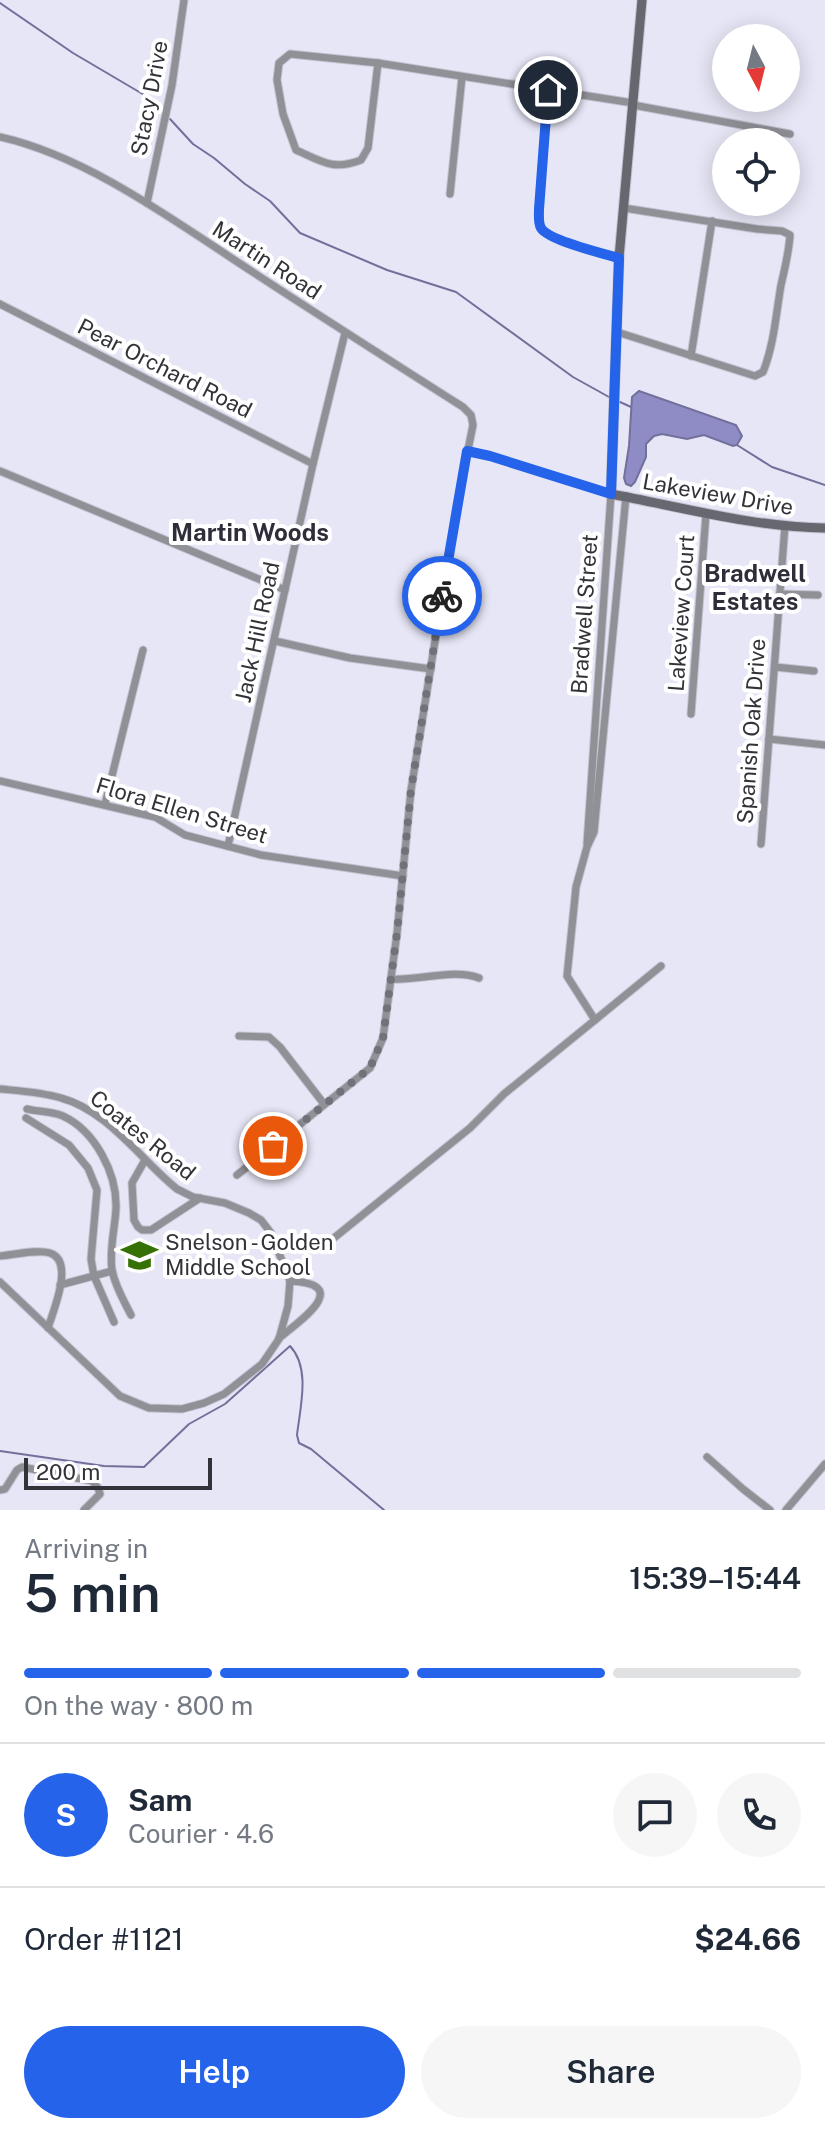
<!DOCTYPE html>
<meta charset="utf-8">
<style>
body{margin:0;font-family:"Public Sans",sans-serif;background:#f6f6f7;color:#1f2937;height:100vh;display:flex;flex-direction:column;font-size:30px;white-space:nowrap}
*{box-sizing:border-box;margin:0}
p{font-size:26px;color:#747a83}
.icon{flex:none;width:44px;height:44px;fill:none;stroke:currentColor;stroke-width:2;stroke-linecap:round;stroke-linejoin:round}
.map{position:relative;height:1510px;overflow:hidden}
.drawer{display:flex;flex-direction:column;background:#fff;flex:1}
.drawer>*{flex:none}
.needle{width:52px;rotate:173deg}
.tools{position:absolute;left:712px;top:24px;display:grid;gap:16px}
.tools a{display:grid;place-items:center;width:88px;height:88px;border-radius:50%;background:#fff;box-shadow:0 4px 20px #0003;font-size:40px}
.scale{position:absolute;left:24px;bottom:20px;width:188px;box-sizing:border-box;padding-left:8px;border:4px solid #323238;border-top:0;font-size:22px;line-height:28px;white-space:nowrap;color:#323238;-webkit-text-stroke:6px #fff;paint-order:stroke}
.pin{position:absolute;display:grid;place-items:center;width:68px;height:68px;color:#fff;margin:-34px;border:4px solid #fff;border-radius:50%;box-shadow:0 2px 8px #0007}
.courier{position:absolute;display:grid;place-items:center;width:80px;height:80px;margin:-40px;border:6px solid #2563eb;border-radius:50%;background:#fff;color:#222;box-shadow:0 2px 10px #0007}
.headline em{font-style:normal;font-weight:600}
.headline div{display:flex;flex-direction:column-reverse}
.headline{display:flex;align-items:center;justify-content:space-between;height:136px;padding:0 24px}
h1{font-size:52px;font-weight:600;line-height:60px}
.bar{display:grid;grid-template-columns:repeat(4,1fr);gap:12px 8px;align-content:center;height:96px;padding:0 24px}
.bar i{height:10px;border-radius:6px;background:#e0e1e3}
.bar .selected{background:#2563eb}
.bar p{grid-column:span 4}
.line{display:flex;align-items:center;gap:20px;padding:0 24px;border-top:2px solid #e0e1e3}
.line div{flex:1}
.round{display:grid;place-items:center;flex:none;width:84px;height:84px;border-radius:42px;background:#f6f6f7}
.button{display:flex;gap:16px;margin-top:auto;padding:16px 24px}
.button a{flex:1;height:92px;border-radius:48px;background:#2563eb;color:#fff;font-size:32px;font-weight:600;line-height:92px;text-align:center}
.button a+a{background:#f6f6f7;color:#1f2937}
.map>svg:first-child{display:block}
.water{fill:#8e8bc5;stroke:#72709b;stroke-width:2}
.lines{fill:none;stroke-linecap:round;stroke-linejoin:round}
.stream{stroke:#72709b;stroke-width:2}
.street-casing{stroke:#c2c2d0;stroke-width:9}
.secondary-casing{stroke:#c2c2d0;stroke-width:11}
.street{stroke:#909097;stroke-width:7}
.secondary{stroke:#676770;stroke-width:9}
.done{stroke:#71717a;stroke-width:8;stroke-dasharray:0 14.4}
.route{stroke:#2563eb;stroke-width:10}
.labels{text-anchor:middle;stroke-width:8;stroke-linejoin:round;paint-order:stroke}
.street-label{font-size:22px;fill:#323238;stroke:#fff}
.poi-label{font-size:22px;fill:#323238;stroke:#fff;text-anchor:start}
.neighbourhood-label{font-size:24px;font-weight:bold;fill:#2e2d39;stroke:#fff}
</style>
<div class="map">
<svg width="825" height="1510" viewBox="0 0 825 1510">
<rect width="100%" height="100%" fill="#e6e6f6"/>
<path class="water" d="M 639,391 L 736,425 L 742,436 L 737,445 L 733,446 L 704,435 L 687,439 L 662,434 L 654,436 L 646,444 L 646,457 L 635,482 L 631,486 L 626,484 L 624,478 L 629,446 L 632,397 Z"/>
<g class="lines">
<g class="stream">
<path d="M 0,3 L 73,53 L 146,96 L 161,111"/>
<path d="M 170,119 L 193,144 L 214,158 L 245,184 L 270,201 L 300,233 L 387,270 L 456,292 L 573,377 L 609,397"/>
<path d="M 620,402 L 631,407"/>
<path d="M 737,445 L 772,467 L 825,485"/>
<path d="M 0,1451 L 104,1466 L 144,1467 L 189,1424 L 225,1404 L 290,1346 C 311,1368 300,1408 297,1435 L 299,1443 L 311,1449 L 384,1510"/>
</g>
<defs>
<g id="street">
<path d="M 290,54 L 378,63 L 368,148 L 361,160 C 333,171 321,161 296,150 L 283,114 L 277,80 L 279,63 Z"/>
<path d="M 378,63 L 633,103"/>
<path d="M 548,90 L 539,209 C 539,215 538,223 541,228 C 548,241 603,254 619,258"/>
<path d="M 633,105 L 790,134"/>
<path d="M 0,137 C 85,156 169,217 242,265 C 315,313 389,360 463,407 L 471,415 L 473,425 L 457,505 L 411,790 L 397,933 L 383,1038 L 370,1068 L 237,1175"/>
<path d="M 450,194 L 462,77"/>
<path d="M 147,203 L 172,85 L 184,0"/>
<path d="M 0,304 L 313,464"/>
<path d="M 617,332 L 755,376 L 763,372 C 774,345 776,314 781,285 C 785,268 789,252 790,235 L 782,231 L 757,229 L 624,208"/>
<path d="M 691,356 L 712,221"/>
<path d="M 467,451 L 490,456 L 611,494 L 587,844"/>
<path d="M 0,471 L 285,590"/>
<path d="M 780,594 L 818,595"/>
<path d="M 275,641 L 350,658 L 431,669"/>
<path d="M 775,667 L 814,671"/>
<path d="M 691,714 L 706,514"/>
<path d="M 769,739 L 825,745"/>
<path d="M 0,781 L 155,817 L 185,835 L 261,855 L 403,876"/>
<path d="M 105,804 L 143,650"/>
<path d="M 761,844 L 785,525"/>
<path d="M 228,846 L 313,464 L 345,333"/>
<path d="M 391,979 C 418,981 455,968 479,978"/>
<path d="M 595,1020 L 661,966"/>
<path d="M 239,1036 L 269,1037 L 280,1047 L 324,1104"/>
<path d="M 0,1089 C 21,1091 41,1092 61,1098 C 107,1110 141,1160 177,1189 L 193,1197 L 225,1203 L 249,1213 L 261,1220 L 271,1233 L 290,1281 L 288,1306 L 279,1339 L 262,1364 L 224,1394 L 204,1403 L 182,1409 L 149,1408 L 120,1396 L 0,1282"/>
<path d="M 27,1109 C 39,1112 51,1111 63,1116 C 95,1131 117,1173 116,1208 C 115,1229 109,1249 112,1270 C 115,1286 124,1301 131,1315"/>
<path d="M 26,1118 L 69,1145 L 88,1168 L 97,1190 L 91,1259 L 94,1276 L 114,1322"/>
<path d="M 145,1160 L 132,1183 L 134,1220 L 138,1227 L 142,1230 L 151,1230 L 200,1198"/>
<path d="M 324,1246 L 470,1128 L 504,1094 L 595,1020 L 567,976 L 576,887 L 587,847 L 594,832 L 626,496"/>
<path d="M 0,1256 C 13,1255 39,1249 50,1253 C 75,1261 53,1311 48,1328"/>
<path d="M 60,1285 L 112,1271"/>
<path d="M 279,1338 C 300,1321 354,1284 290,1281"/>
<path d="M 707,1457 L 743,1489 L 770,1510"/>
<path d="M 0,1490 L 5,1489 L 17,1470 L 22,1467 L 92,1481 L 98,1488 L 100,1494 L 84,1510"/>
<path d="M 786,1510 L 825,1464"/>
</g>
<path id="secondary" d="M 642,0 L 619,258 L 611,494 C 681,507 753,527 825,528"/>
</defs>
<use href="#street" class="street-casing"/>
<use href="#secondary" class="secondary-casing"/>
<use href="#street" class="street"/>
<use href="#secondary" class="secondary"/>
</g>
<g class="lines">
<path class="done" d="M 273,1146 L 370,1068 L 383,1038 L 397,933 L 411,790 L 442,596"/>
<path class="route" d="M 442,596 L 467,451 L 490,456 L 611,494 L 619,258 C 604,254 548,240 541,228 C 538,223 539,216 539,209 L 548,90"/>
</g>
<defs>
<symbol id="school-bare" viewBox="-9 -9 18 18"><path d="M0-5L7-2L0 1L-7-2ZM-4 1L0 2.5L4 1V4Q0 6-4 4Z" fill="#357104" stroke="#fff" stroke-width="2.5" paint-order="stroke"/></symbol>
</defs>
<g fill-rule="evenodd">
<use href="#school-bare" x="114" y="1230" width="51" height="51"/>
</g>
<g class="labels">
<g class="street-label">
<text transform="translate(149 98) rotate(-79)" y="8">Stacy Drive</text>
<text transform="translate(267 260) rotate(33)" y="8">Martin Road</text>
<text transform="translate(165 368) rotate(27)" y="8">Pear Orchard Road</text>
<text transform="translate(718 494) rotate(10)" y="8">Lakeview Drive</text>
<text transform="translate(681 613) rotate(-86)" y="8">Lakeview Court</text>
<text transform="translate(584 614) rotate(-86)" y="8">Bradwell Street</text>
<text transform="translate(257 632) rotate(-78)" y="8">Jack Hill Road</text>
<text transform="translate(751 731) rotate(-86)" y="8">Spanish Oak Drive</text>
<text transform="translate(182 810) rotate(17)" y="8">Flora Ellen Street</text>
<text transform="translate(143 1135) rotate(39)" y="8">Coates Road</text>
</g>
<g class="poi-label">
<text x="165" y="1250">Snelson - Golden<tspan x="165" dy="25">Middle School</tspan></text>
</g>
<g class="neighbourhood-label">
<text x="250" y="541">Martin Woods</text>
<text x="755" y="582">Bradwell<tspan x="755" dy="28">Estates</tspan></text>
</g>
</g>
</svg>
<div class="tools">
<a><svg class="needle" viewBox="-14 -14 28 28"><path d="M0-13l5 13h-10z" fill="#e53935"/><path d="M0 13l5-13h-10z" fill="#747a83"/></svg></a>
<a><svg class="icon" aria-label="locate" viewBox="0 0 24 24"><circle cx="12" cy="12" r="6"/><path d="M12 2v4M12 18v4M2 12h4M18 12h4"/></svg></a>
</div>
<div class="scale">200 m</div>
<div class="pin" style="left:273px;top:1146px;background:#ea580c"><svg class="icon" aria-label="bag" viewBox="0 0 24 24"><path d="M5 8h14l-1 12H6zM9 8a3 3 0 0 1 6 0"/></svg></div>
<div class="pin" style="left:548px;top:90px;background:#1f2937"><svg class="icon" aria-label="home" viewBox="0 0 24 24"><path d="M3 11l9-7 9 7M6 9v11h12V9"/></svg></div>
<div class="courier" style="left:442px;top:596px"><svg class="icon" aria-label="bike" viewBox="0 0 24 24"><circle cx="6" cy="16" r="4"/><circle cx="18" cy="16" r="4"/><path d="M6 16l4-8h5l3 8M10 8l3 8H6M13 5h3"/></svg></div>
</div>
<section class="drawer">
<div class="headline"><div><h1>5 min</h1><p>Arriving in</p></div><em>15:39–15:44</em></div>
<div class="bar"><i class="selected"></i><i class="selected"></i><i class="selected"></i><i></i><p>On the way · 800 m</p></div>
<div class="line" style="height:144px"><b class="round" style="background:#2563eb;color:#fff">S</b><div><b>Sam</b><p>Courier · 4.6</p></div><a class="round"><svg class="icon" aria-label="chat" viewBox="0 0 24 24"><path d="M4 5h16v11H9l-5 4z"/></svg></a><a class="round"><svg class="icon" aria-label="phone" viewBox="0 0 24 24"><path d="M5 4h4l2 5-3 2q2 4 5 5l2-3 5 2v4C11 20 4 13 5 4z"/></svg></a></div>
<div class="line" style="height:104px"><div>Order #1121</div><b>$24.66</b></div>
<div class="button"><a>Help</a><a>Share</a></div>
</section>
